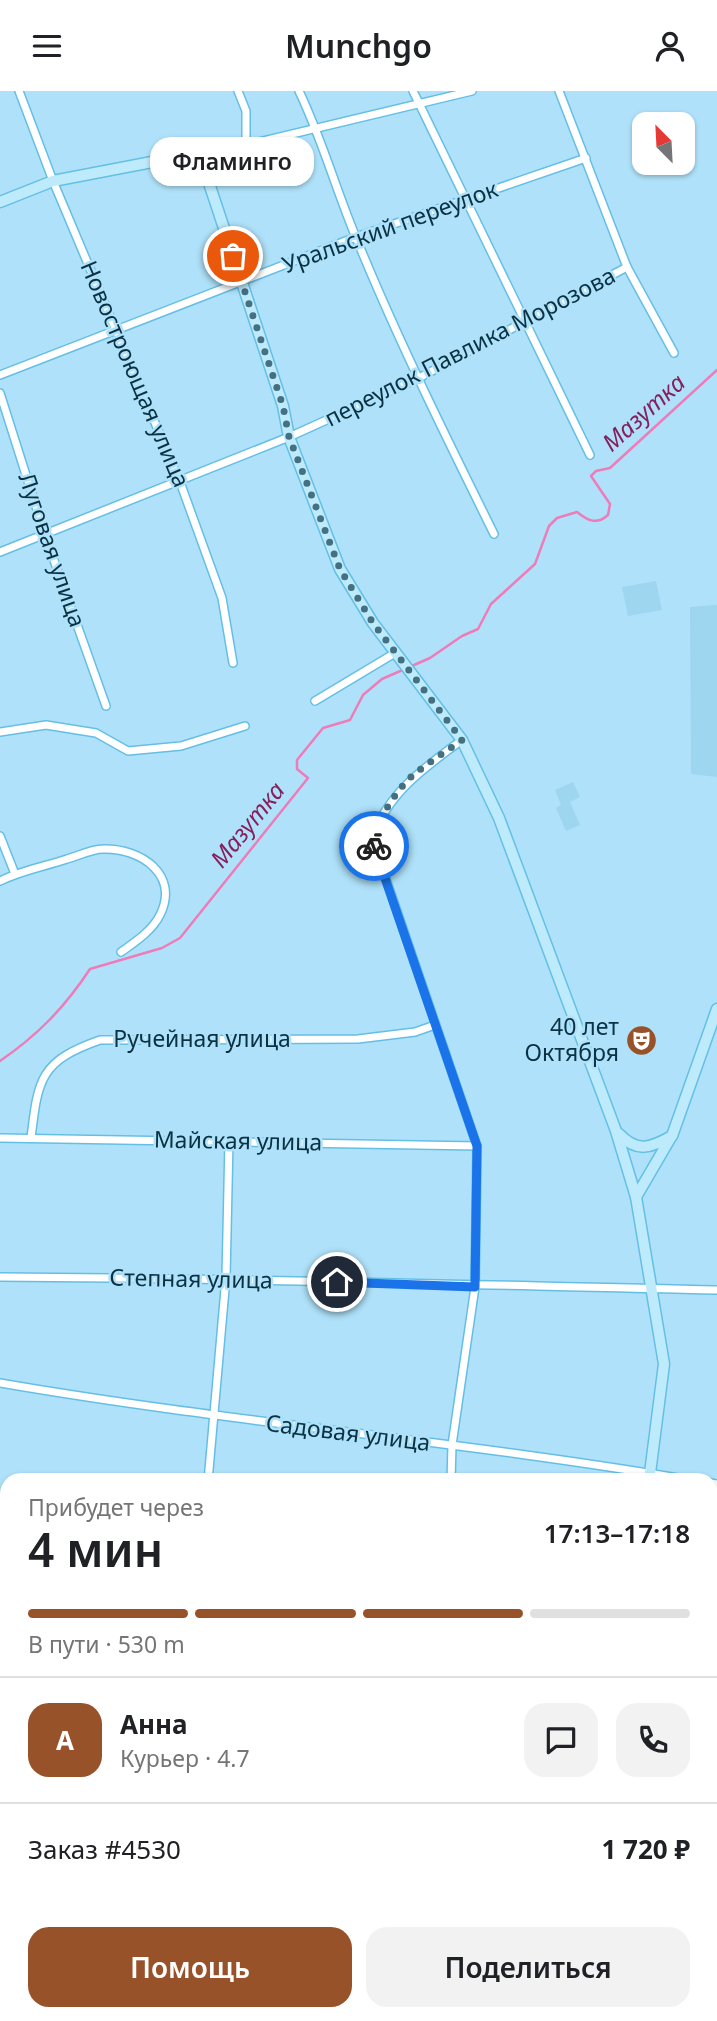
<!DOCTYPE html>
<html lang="ru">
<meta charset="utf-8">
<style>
body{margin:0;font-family:"Noto Sans",sans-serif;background:#f2f2f2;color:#202124;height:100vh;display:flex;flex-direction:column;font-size:26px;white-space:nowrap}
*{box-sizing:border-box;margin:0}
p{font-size:23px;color:#757577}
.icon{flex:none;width:38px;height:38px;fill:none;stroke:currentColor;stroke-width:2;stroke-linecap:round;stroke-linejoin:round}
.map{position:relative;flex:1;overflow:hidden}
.sheet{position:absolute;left:0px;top:1382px;width:718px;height:548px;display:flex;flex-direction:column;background:#fff;border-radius:21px 21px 0 0;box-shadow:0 2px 5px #0004}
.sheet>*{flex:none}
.needle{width:46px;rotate:336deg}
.controls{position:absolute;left:632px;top:21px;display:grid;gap:14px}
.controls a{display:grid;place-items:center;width:63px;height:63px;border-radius:14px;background:#fff;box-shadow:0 2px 5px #0004;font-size:35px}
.pin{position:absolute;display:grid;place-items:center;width:60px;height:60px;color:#fff;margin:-30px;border:4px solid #fff;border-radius:50%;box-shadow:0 2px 7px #0007}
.courier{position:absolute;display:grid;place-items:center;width:70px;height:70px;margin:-35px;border:5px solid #1a73e8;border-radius:50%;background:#fff;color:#222;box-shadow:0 2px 9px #0007}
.bubble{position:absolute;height:49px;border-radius:21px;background:#fff;box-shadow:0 2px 5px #0004;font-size:23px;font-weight:600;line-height:49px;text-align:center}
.head em{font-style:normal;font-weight:600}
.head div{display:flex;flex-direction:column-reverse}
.head{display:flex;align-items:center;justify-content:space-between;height:119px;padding:0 28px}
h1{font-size:46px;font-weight:600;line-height:52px}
.bar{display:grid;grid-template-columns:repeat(4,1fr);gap:10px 7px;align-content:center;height:84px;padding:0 28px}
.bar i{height:9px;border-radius:5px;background:#e0e0e0}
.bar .selected{background:#98522a}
.bar p{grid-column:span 4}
.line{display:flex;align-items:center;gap:18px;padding:0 28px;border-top:2px solid #e0e0e0}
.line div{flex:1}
.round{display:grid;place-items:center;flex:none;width:74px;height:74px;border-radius:21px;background:#f2f2f2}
.primary-button{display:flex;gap:14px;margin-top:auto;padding:14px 28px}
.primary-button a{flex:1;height:80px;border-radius:21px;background:#98522a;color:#fff;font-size:28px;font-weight:600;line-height:80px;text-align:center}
.primary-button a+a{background:#f2f2f2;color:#202124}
header{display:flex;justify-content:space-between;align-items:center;height:91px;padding:0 28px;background:#fff;font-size:32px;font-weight:600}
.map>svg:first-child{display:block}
.built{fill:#9ed5ef}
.water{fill:#ee7cb9}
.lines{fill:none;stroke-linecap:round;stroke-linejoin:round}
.stream{stroke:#ee7cb9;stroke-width:2.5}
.street-casing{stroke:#65bfe5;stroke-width:10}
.secondary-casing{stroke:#65bfe5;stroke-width:13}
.street{stroke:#fff;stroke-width:7}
.secondary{stroke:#beebfb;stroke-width:10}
.rail{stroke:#3b6679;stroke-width:2.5;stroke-dasharray:3.5 7;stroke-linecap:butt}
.done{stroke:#447082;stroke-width:7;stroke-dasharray:0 12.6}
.route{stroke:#1a73e8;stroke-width:9}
.labels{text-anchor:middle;stroke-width:5;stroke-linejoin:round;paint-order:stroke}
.street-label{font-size:23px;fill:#0a3242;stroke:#afe2fa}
.poi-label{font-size:23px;fill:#0a3242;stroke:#afe2fa;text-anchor:end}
.water-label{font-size:24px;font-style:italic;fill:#86205d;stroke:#afe2fa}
</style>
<header><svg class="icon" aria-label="menu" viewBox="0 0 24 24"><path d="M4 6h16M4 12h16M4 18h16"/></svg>Munchgo<svg class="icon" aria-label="person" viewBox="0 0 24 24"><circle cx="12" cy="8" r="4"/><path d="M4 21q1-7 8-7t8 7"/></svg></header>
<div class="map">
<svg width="717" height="1930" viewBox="0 0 717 1930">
<rect width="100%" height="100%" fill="#afe2fa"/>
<g class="built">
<path d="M 656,490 L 662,519 L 628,525 L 622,496 Z"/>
<path d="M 717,514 L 717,686 L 691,683 L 690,516 Z"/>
<path d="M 573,691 L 580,706 L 570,711 L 580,734 L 566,740 L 556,717 L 561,714 L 555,699 Z"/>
<path d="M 717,1654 L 717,1930 L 534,1930 L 539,1923 L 710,1923 L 710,1663 Z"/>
</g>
<path class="water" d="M 0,1684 L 7,1686 L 7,1873 L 0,1871 Z"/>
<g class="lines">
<path class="stream" d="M 0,970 C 38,944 65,916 90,878 L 162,857 L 180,847 L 308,687 L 297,678 L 297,669 L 323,637 L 350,629 L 363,604 L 382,588 L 430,567 L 462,545 L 478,538 L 491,513 L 535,473 L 549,435 L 557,427 L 577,421 C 588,430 597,434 608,424 L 610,413 L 591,385 L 596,380 L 610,377 L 717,279"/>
<defs>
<g id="street">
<path d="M 19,0 L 53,90 L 180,391 L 222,507 L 233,572"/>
<path d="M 238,0 L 246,20 L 246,54"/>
<path d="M 299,0 C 322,48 336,99 357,149 C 398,249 446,346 494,443"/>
<path d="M 413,0 L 590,364"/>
<path d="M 559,0 L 627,176 L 674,262"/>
<path d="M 199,62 L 246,54 L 472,0"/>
<path d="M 0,284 L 356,146 L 586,67"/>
<path d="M 0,302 L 45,444 L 106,615"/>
<path d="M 0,461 L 289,346 L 417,288 L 627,176"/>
<path d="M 315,610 L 395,562"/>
<path d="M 0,641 L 46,634 L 96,642 L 128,660 L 181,655 L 245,635"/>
<path d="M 0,745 L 15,783"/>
<path d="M 0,790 C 23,779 43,776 67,768 C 78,765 92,758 103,758 C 141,757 180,784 160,824 C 152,840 135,851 121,861"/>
<path d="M 0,1047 L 477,1055"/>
<path d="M 31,1047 C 38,988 40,970 100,949 L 358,948 L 415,941 L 435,934"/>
<path d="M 0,1186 C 239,1187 478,1194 717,1199"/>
<path d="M 0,1292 C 231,1332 465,1350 696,1390"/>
<path d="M 208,1390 L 226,1187 L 229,1050"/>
<path d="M 451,1390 L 452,1354 L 475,1196 L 477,1055 L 372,747 C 388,702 425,676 462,649"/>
<path d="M 710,1392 L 717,1393"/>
<path d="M 710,1556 L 717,1557"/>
<path d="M 0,1640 L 7,1641"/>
<path d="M 255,1923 L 270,1930"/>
<path d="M 352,1930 L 356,1923"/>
<path d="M 429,1930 L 434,1923"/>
</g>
<g id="secondary">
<path d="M 0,111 L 53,90 L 199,62 L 283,315 L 289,346 L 340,478 L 373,532 L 462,649 L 499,727 L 616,1040 L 636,1106 L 664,1273 L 649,1390"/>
<path d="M 619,1043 C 637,1062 651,1057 672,1045 L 717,918"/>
<path d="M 636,1106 L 671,1046"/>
<path d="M 0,1465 L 7,1466"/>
</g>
</defs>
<use href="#street" class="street-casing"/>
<use href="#secondary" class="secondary-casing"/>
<use href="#street" class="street"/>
<use href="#secondary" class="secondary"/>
<g class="rail">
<path d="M 0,1908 L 7,1910"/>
<path d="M 7,1923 L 22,1930"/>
<path d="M 40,1923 L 57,1930"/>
</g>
</g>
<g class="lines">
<path class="done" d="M 233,165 L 283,315 L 289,346 L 340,478 L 373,532 L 462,649 C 445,661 428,672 412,685 C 399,696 369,739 374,755"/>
<path class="route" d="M 337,1191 L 475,1196 L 477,1055 L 374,755"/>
</g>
<defs>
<symbol id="theatre-disc" viewBox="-11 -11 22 22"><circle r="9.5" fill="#98522a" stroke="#afe2fa"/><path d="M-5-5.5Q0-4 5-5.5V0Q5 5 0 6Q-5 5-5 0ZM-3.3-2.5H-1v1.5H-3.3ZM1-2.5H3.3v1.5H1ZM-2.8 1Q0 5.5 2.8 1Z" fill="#fff"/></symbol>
</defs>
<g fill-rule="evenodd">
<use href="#theatre-disc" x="624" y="932" width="35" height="35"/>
</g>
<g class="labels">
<g class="street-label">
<text transform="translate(390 136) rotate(-20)" y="8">Уральский переулок</text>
<text transform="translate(470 256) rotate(-27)" y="8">переулок Павлика Морозова</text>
<text transform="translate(135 283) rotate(67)" y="8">Новостроющая улица</text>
<text transform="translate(52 459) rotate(71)" y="8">Луговая улица</text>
<text x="202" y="956">Ручейная улица</text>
<text transform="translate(238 1050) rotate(1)" y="8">Майская улица</text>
<text transform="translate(191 1188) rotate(1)" y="8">Степная улица</text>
<text transform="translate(348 1342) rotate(7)" y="8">Садовая улица</text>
</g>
<g class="poi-label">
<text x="619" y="944">40 лет<tspan x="619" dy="26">Октября</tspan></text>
</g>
<g class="water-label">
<text transform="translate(644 322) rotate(-42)" y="8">Мазутка</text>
<text transform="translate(248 734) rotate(-51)" y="8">Мазутка</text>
</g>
</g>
</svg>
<div class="controls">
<a><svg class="needle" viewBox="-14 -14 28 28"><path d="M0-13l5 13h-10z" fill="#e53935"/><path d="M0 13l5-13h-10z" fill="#757577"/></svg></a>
</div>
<div class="pin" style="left:233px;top:165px;background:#ea580c"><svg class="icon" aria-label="bag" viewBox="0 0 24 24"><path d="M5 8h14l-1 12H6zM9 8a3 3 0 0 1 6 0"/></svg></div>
<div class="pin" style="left:337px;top:1191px;background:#1f2937"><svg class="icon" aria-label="home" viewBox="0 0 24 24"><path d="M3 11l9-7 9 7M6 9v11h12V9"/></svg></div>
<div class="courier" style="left:374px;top:755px"><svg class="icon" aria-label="bike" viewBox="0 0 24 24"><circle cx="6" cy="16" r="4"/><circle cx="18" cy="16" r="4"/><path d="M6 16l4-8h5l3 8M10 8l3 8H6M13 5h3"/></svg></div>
<div class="bubble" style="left:150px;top:46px;width:164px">Фламинго</div>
<section class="sheet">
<div class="head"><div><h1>4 мин</h1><p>Прибудет через</p></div><em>17:13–17:18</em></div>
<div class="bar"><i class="selected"></i><i class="selected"></i><i class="selected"></i><i></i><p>В пути · 530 m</p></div>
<div class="line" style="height:126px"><b class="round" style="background:#98522a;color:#fff">А</b><div><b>Анна</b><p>Курьер · 4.7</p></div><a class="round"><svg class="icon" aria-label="chat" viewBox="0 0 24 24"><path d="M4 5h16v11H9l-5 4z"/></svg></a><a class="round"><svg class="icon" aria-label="phone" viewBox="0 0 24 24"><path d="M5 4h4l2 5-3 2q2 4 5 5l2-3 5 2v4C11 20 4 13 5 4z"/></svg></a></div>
<div class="line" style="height:91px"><div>Заказ #4530</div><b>1 720 ₽</b></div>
<div class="primary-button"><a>Помощь</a><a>Поделиться</a></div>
</section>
</div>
